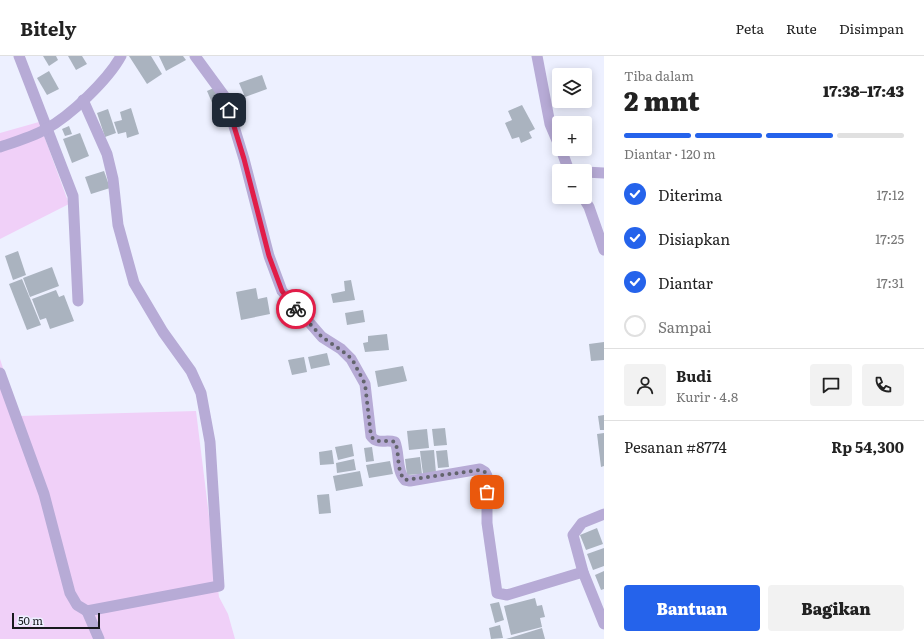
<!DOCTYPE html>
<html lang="id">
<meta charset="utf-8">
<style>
body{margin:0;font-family:Literata,serif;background:#f2f2f2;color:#222;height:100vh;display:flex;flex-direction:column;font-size:15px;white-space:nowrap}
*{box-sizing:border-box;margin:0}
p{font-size:13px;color:#767676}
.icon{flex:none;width:22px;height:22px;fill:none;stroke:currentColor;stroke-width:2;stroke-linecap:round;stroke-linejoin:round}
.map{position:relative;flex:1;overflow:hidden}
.side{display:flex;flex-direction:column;background:#fff;width:320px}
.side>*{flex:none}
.tools{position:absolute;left:552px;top:12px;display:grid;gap:8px}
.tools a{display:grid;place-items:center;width:40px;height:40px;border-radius:4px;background:#fff;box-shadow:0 2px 10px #0003;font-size:20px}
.scale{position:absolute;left:12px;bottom:10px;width:88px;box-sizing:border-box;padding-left:4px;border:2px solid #18191e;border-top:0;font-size:11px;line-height:14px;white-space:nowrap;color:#18191e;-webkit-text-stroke:3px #edf0ff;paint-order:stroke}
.pin{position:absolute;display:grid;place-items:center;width:34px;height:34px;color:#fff;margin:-17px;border-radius:8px;box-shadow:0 2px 6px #0006}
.courier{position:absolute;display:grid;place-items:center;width:40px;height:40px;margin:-20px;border:3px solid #e11d48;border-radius:50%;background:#fff;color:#222;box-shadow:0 1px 5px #0007}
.head em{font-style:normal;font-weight:800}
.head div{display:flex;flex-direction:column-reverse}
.head{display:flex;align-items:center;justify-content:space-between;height:68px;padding:0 20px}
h1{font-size:26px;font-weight:800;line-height:30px}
.bar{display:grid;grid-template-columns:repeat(4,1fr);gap:6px 4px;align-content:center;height:48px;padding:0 20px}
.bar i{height:5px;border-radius:3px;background:#e0e0e0}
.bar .current{background:#2563eb}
.bar p{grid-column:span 4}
.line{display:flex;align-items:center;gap:10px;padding:0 20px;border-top:1px solid #e0e0e0}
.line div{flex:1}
.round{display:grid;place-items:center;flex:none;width:42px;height:42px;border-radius:4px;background:#f2f2f2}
ol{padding:0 20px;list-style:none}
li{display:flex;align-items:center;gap:12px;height:44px}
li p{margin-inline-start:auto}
li .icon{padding:4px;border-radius:50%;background:#2563eb;color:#fff;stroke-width:4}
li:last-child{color:#767676}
li i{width:22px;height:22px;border:2px solid #e0e0e0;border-radius:50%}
.primary-button{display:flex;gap:8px;margin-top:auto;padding:8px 20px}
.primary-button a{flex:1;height:46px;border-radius:4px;background:#2563eb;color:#fff;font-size:16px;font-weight:800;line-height:46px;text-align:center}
.primary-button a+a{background:#f2f2f2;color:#222}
header{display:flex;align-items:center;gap:24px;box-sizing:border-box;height:56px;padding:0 20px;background:#fff;border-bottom:1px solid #e0e0e0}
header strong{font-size:19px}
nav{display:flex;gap:22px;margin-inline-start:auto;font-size:14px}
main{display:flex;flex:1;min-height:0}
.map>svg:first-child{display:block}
.green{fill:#f0d0f8}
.building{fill:#aab3bf}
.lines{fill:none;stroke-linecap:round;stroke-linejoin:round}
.minor{stroke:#b7abd6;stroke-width:11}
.done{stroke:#63646d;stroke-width:4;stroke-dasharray:0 7.2}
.route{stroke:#e11d48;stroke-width:5}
</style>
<header>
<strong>Bitely</strong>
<nav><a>Peta</a><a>Rute</a><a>Disimpan</a></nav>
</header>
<main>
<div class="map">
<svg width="604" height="583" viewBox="0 0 604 583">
<rect width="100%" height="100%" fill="#edf0ff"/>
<g class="green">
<path d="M 39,66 L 69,148 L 0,183 L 0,77 Z"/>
<path d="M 0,303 L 19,360 L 196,355 L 219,541 L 228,558 L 235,583 L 0,583 Z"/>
</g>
<g class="building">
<path d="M 43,0 L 56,0 L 58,4 L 49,10 Z"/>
<path d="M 68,0 L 82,0 L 87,8 L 76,14 Z"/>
<path d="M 129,0 L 151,0 L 162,18 L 147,28 Z"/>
<path d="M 159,0 L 183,0 L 186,4 L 166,15 Z"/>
<path d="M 49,15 L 59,33 L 47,39 L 37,22 Z"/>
<path d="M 262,19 L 267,33 L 245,41 L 239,27 Z"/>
<path d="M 216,31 L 223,44 L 213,49 L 207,35 Z"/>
<path d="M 522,49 L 535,73 L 529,76 L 532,82 L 521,87 L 519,81 L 512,83 L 505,67 L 512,64 L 508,55 Z"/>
<path d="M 131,52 L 139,78 L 127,82 L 126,76 L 118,78 L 114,66 L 122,64 L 120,56 Z"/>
<path d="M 108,53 L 116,77 L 105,81 L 97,57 Z"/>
<path d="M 69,70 L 72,78 L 65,80 L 62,73 Z"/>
<path d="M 80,77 L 89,100 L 72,107 L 63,83 Z"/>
<path d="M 104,115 L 110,132 L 91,138 L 85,121 Z"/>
<path d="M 18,195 L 26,219 L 13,224 L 5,200 Z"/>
<path d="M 52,211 L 59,230 L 30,241 L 23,222 Z"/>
<path d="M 22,223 L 41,269 L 27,274 L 9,228 Z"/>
<path d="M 351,224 L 355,244 L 333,247 L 331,238 L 345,235 L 344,225 Z"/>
<path d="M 256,232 L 258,243 L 267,241 L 270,258 L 241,264 L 236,236 Z"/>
<path d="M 56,234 L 59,241 L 64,239 L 74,265 L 50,273 L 46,262 L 40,264 L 32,243 Z"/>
<path d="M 363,254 L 365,266 L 347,269 L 345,257 Z"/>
<path d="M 387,278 L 389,294 L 365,296 L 363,287 L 368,286 L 368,280 Z"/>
<path d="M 604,286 L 604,304 L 591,305 L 589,288 Z"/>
<path d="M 327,297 L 330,309 L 311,313 L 308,301 Z"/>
<path d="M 304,301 L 307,316 L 292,319 L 288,304 Z"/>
<path d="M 403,310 L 407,325 L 378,331 L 375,315 Z"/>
<path d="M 604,359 L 604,374 L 600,374 L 598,360 Z"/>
<path d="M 445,372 L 447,389 L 434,390 L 432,373 Z"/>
<path d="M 427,373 L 429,392 L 409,394 L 407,375 Z"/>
<path d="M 604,377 L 604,410 L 601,411 L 597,378 Z"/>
<path d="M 352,388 L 354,400 L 338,404 L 335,391 Z"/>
<path d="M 372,391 L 374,405 L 366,406 L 364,392 Z"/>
<path d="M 332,394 L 334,408 L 320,409 L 319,396 Z"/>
<path d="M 434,394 L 436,417 L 423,418 L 420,395 Z"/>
<path d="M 447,394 L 449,411 L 438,412 L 436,395 Z"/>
<path d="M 420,401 L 422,418 L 407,419 L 405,403 Z"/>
<path d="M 354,403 L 356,414 L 337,417 L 336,407 Z"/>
<path d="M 390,405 L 393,418 L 369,422 L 366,409 Z"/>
<path d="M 360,415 L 363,430 L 336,435 L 333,420 Z"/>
<path d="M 329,438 L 331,457 L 319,458 L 317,439 Z"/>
<path d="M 597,472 L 603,488 L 586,494 L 580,479 Z"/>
<path d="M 604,492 L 604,510 L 593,514 L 587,498 Z"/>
<path d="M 604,515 L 604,533 L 601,534 L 595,519 Z"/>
<path d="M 535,542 L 537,550 L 542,549 L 545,561 L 540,562 L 542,571 L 511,579 L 504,550 Z"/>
<path d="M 499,546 L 504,564 L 495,567 L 490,548 Z"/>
<path d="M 500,569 L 503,582 L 491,583 L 489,572 Z"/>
<path d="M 542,572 L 545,583 L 506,583 Z"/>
</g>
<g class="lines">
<g class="minor">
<path d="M 19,0 L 73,140 L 78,245"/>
<path d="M 195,0 L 225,41 L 244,103 L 269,200 L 282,235 L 322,281 L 341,293 L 351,303 L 365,328 L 371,380 C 377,389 386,383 395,386 C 400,398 396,415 405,424 L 410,425 L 480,413 L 485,416 L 487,420 L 487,467 L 497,537 L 507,539 L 583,516"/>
<path d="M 537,0 L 550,68 L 559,89"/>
<path d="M 0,91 C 15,86 32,81 46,73 C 70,60 108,24 121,0"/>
<path d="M 561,93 L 569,115"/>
<path d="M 585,116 L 604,117"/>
<path d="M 583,141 L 589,151 L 604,194"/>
<path d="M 0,317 L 44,438 L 70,537 L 77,549 L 87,555 L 219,530 L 210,386 L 201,337 L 191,315 L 163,276 L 134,227 L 118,169 L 113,123 L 107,98 L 83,44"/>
<path d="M 604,458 L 582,467 L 573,479 L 583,516 L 604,568"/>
<path d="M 87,555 L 99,583"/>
</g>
</g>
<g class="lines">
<path class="done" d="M 296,253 L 322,281 L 341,294 L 352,303 L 365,328 L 371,380 C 377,389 386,383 395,386 C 400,398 396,415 405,424 L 480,414 L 485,416 L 487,420 L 487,436"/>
<path class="route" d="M 229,54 L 244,103 L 269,200 L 282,235 L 296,253"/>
</g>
</svg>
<div class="tools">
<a><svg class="icon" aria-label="layers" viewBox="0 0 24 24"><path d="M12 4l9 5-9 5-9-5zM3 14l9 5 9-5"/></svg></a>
<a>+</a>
<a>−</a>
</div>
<div class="scale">50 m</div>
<div class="pin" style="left:487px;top:436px;background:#ea580c"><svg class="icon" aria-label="bag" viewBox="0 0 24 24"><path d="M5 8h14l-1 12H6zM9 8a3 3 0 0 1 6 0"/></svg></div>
<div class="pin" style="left:229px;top:54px;background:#1f2937"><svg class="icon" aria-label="home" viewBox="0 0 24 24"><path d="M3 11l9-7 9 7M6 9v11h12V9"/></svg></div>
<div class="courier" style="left:296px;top:253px"><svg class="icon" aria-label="bike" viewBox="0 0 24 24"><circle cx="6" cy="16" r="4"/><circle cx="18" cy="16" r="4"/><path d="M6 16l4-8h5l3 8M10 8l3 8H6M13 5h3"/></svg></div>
</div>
<section class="side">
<div class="head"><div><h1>2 mnt</h1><p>Tiba dalam</p></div><em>17:38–17:43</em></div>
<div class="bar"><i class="current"></i><i class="current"></i><i class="current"></i><i></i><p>Diantar · 120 m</p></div>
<ol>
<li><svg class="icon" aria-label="check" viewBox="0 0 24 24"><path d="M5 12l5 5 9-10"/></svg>Diterima<p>17:12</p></li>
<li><svg class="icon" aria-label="check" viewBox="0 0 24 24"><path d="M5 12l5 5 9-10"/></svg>Disiapkan<p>17:25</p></li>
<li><svg class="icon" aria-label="check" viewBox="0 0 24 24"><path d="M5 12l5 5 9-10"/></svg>Diantar<p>17:31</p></li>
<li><i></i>Sampai</li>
</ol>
<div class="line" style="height:72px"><a class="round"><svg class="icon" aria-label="person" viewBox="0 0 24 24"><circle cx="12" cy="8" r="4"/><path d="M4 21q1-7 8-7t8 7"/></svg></a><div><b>Budi</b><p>Kurir · 4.8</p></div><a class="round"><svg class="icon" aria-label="chat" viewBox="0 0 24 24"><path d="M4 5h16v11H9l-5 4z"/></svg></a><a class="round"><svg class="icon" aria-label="phone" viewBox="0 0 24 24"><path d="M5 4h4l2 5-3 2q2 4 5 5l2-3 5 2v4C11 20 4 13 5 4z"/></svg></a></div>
<div class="line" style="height:52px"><div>Pesanan #8774</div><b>Rp 54,300</b></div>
<div class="primary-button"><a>Bantuan</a><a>Bagikan</a></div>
</section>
</main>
